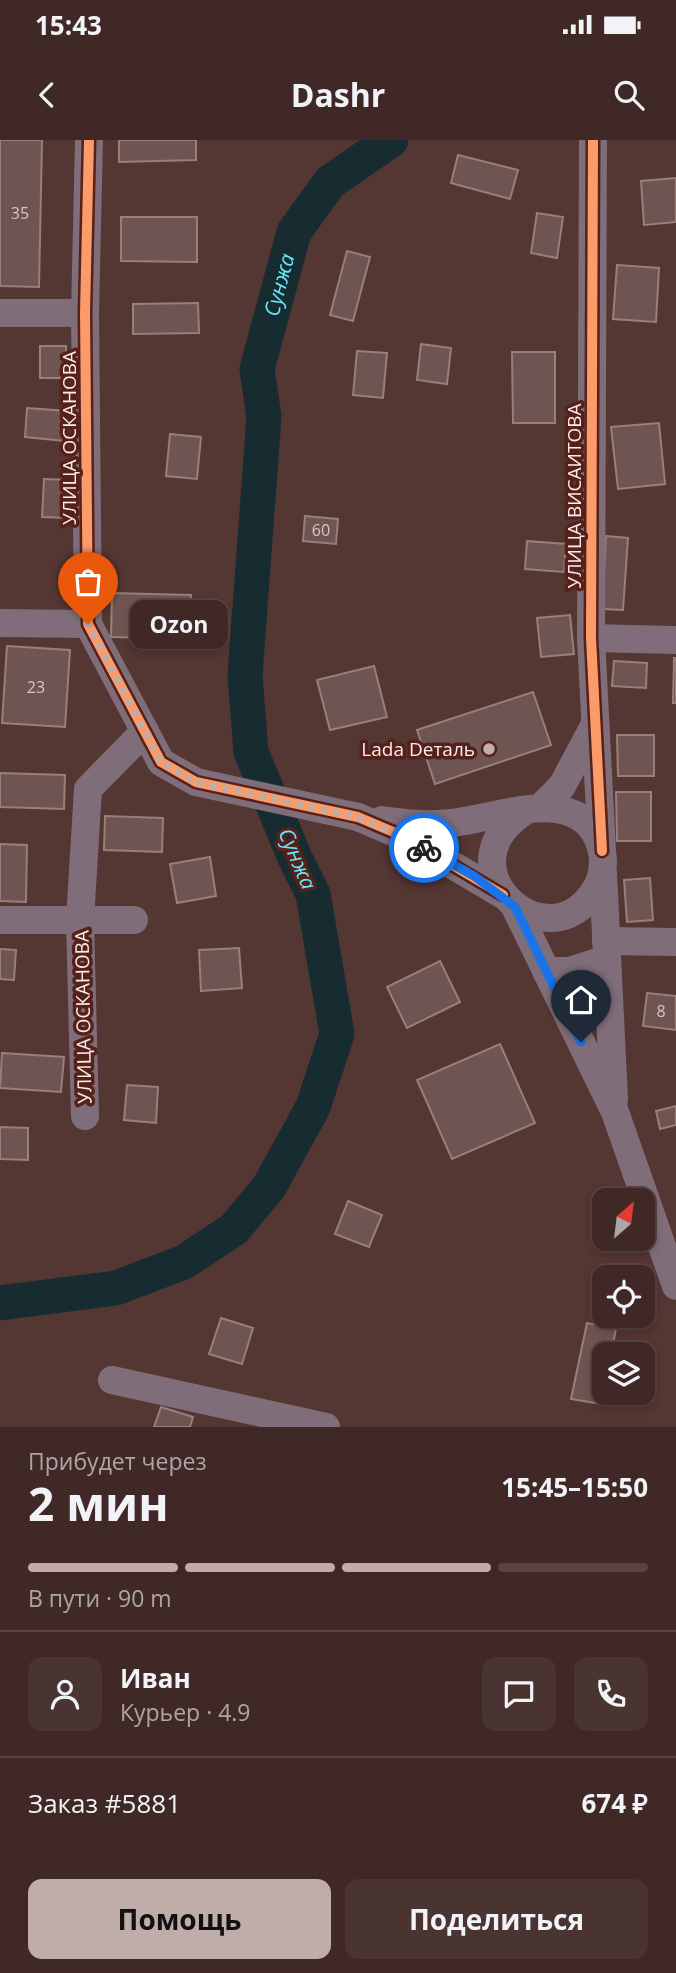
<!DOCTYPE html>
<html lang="ru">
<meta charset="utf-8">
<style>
body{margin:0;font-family:"Open Sans",sans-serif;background:#4a3432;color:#f1f3f6;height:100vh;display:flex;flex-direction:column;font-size:26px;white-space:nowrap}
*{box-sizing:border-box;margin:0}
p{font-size:23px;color:#ada6a7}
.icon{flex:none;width:38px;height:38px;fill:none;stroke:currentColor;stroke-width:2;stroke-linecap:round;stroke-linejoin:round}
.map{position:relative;height:1287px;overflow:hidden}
.sheet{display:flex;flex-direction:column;background:#3f2826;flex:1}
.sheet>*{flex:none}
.needle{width:46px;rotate:28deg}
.tools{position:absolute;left:592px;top:1048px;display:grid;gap:14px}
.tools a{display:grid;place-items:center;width:63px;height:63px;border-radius:14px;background:#3f2826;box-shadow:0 4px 10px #0003,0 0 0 2px #584443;font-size:35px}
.pin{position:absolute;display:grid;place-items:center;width:60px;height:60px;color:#fff;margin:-72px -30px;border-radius:50% 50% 50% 0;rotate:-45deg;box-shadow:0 0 7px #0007}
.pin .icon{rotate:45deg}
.courier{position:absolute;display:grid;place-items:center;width:70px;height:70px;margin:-35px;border:5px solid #1a73e8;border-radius:50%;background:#fff;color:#222;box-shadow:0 2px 9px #0007}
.bubble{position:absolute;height:49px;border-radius:14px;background:#3f2826;box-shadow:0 4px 10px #0003,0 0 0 2px #584443;font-size:23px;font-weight:700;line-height:49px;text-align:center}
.head em{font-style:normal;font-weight:700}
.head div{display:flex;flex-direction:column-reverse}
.head{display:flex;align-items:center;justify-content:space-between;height:119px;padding:0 28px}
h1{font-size:46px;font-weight:700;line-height:52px}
.bar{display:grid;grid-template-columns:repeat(4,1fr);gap:10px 7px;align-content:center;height:84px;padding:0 28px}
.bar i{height:9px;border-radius:5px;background:#584443}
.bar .current{background:#c0aca9}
.bar p{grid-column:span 4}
.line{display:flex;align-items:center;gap:18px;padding:0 28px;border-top:2px solid #584443}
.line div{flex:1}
.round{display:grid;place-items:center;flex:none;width:74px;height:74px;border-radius:14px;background:#4a3432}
.primary-button{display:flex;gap:14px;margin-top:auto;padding:14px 28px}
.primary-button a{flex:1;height:80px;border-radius:14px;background:#c0aca9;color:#111;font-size:28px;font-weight:700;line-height:80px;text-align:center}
.primary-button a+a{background:#4a3432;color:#f1f3f6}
.status{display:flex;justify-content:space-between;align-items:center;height:49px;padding:0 35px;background:#3f2826;direction:ltr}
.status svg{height:19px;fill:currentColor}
header{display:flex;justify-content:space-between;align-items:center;height:91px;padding:0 28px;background:#3f2826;font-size:32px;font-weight:700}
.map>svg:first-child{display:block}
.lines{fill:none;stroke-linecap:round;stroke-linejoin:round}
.river{stroke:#172c30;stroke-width:35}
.building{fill:#6e5551;stroke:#997e7a;stroke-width:2}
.minor{stroke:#7f6e79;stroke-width:28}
.cycleway-casing{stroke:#56211a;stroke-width:15}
.cycleway{stroke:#fa9b69;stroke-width:10}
.done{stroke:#c0aca9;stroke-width:7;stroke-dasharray:0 12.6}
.route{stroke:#1a73e8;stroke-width:9}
.poi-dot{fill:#c0aca9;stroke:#56211a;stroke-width:2.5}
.labels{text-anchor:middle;stroke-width:7;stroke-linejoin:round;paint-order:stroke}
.number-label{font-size:16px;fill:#d7c6c3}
.street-label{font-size:19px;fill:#faece9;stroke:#56211a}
.poi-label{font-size:19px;fill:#faece9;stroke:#56211a;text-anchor:end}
.water-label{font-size:21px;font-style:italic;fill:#66e7fc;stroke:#56211a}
</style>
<div class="status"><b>15:43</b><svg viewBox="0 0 49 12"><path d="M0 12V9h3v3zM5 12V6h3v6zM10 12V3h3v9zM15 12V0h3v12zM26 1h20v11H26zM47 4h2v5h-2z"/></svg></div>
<header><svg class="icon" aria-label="back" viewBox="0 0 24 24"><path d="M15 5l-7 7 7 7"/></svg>Dashr<svg class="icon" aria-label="search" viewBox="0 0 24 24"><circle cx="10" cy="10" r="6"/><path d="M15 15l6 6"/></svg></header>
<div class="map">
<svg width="676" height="1287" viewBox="0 0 676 1287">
<rect width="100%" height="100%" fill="#543632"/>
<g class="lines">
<path class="river" id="s1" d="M 0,1163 L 116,1148 L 184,1122 L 234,1089 L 269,1047 L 313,967 L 337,894 L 313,754 L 295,718 L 251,612 L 245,535 L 264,277 L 257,229 L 294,92 L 330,42 L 391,0"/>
</g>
<g class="building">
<path d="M 0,0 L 42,0 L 39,147 L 0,146 Z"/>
<path d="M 119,0 L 196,0 L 196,20 L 119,22 Z"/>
<path d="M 458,15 L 518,30 L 510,59 L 451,43 Z"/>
<path d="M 676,38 L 676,82 L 644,85 L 641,41 Z"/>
<path d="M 537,73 L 563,77 L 557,118 L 531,113 Z"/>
<path d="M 121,77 L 197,77 L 197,122 L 121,121 Z"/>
<path d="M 347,111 L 370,117 L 353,181 L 330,175 Z"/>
<path d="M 617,125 L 659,128 L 656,182 L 613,179 Z"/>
<path d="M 198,163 L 199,193 L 133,194 L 133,164 Z"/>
<path d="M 421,204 L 451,208 L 447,244 L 417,240 Z"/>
<rect x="40" y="206" width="26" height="32"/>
<path d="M 357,211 L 387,213 L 383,258 L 353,255 Z"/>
<path d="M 512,212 L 555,212 L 555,283 L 513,283 Z"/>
<path d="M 27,268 L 67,271 L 64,301 L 25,297 Z"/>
<path d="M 659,283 L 665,344 L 618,349 L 611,287 Z"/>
<path d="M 170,294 L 201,297 L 197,339 L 166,336 Z"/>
<path d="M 44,339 L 69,340 L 67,378 L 42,377 Z"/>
<path d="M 305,376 L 338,379 L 336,404 L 303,401 Z"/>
<path d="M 606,396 L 628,398 L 623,470 L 602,469 Z"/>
<path d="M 527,401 L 566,404 L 564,432 L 525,429 Z"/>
<path d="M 112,453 L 191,455 L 190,499 L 111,497 Z"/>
<path d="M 570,475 L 574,514 L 541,517 L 537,478 Z"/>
<path d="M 7,506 L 70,510 L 65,587 L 2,583 Z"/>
<path d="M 674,518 L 676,518 L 676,563 L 673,563 Z"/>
<path d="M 614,521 L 647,523 L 646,548 L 612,546 Z"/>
<path d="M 374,526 L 387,577 L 330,590 L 317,540 Z"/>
<path d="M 533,552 L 551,605 L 435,644 L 417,590 Z"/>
<path d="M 617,595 L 654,595 L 654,636 L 618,636 Z"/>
<path d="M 0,633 L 65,635 L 64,669 L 0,667 Z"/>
<path d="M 616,652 L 651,652 L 651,701 L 617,701 Z"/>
<path d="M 105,676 L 163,678 L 162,712 L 104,710 Z"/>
<path d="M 0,704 L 27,705 L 26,762 L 0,761 Z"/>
<path d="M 210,717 L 216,756 L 177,763 L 170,724 Z"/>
<path d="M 650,738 L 653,780 L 627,782 L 624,740 Z"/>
<path d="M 239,808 L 242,848 L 201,851 L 199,810 Z"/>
<path d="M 0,809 L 16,810 L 14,840 L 0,839 Z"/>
<path d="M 440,821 L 460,862 L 407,888 L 387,847 Z"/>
<path d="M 647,853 L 676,856 L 676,890 L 643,886 Z"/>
<path d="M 500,904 L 535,983 L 452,1019 L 417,940 Z"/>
<path d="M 2,913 L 64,917 L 61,952 L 0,948 Z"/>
<path d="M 127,945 L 158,947 L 156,983 L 124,980 Z"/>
<path d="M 676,966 L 676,985 L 660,989 L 656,971 Z"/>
<path d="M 0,987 L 28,988 L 28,1020 L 0,1019 Z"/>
<path d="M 348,1061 L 382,1075 L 369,1107 L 335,1094 Z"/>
<path d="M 221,1178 L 253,1188 L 242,1224 L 209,1214 Z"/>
<path d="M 587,1183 L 616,1189 L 611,1214 L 604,1214 L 601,1264 L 571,1259 Z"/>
<path d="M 161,1267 L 193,1277 L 190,1287 L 154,1287 Z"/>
</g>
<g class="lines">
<g class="minor">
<path d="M 89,0 L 85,173 L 88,484 L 161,622 L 196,642 L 358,677 L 405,697 L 503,755"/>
<path d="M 593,0 L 591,498 L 602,711"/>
<path d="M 0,173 L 85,173"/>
<path d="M 0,483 L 88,484"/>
<path d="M 591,498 L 676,500"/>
<path d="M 541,667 L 562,646 L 594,586"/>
<path d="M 382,680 C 404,683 428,686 451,683 C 495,679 574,644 598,699 C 605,715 605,734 595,750 C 548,827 437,727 525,671"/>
<path d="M 603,733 L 614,959"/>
<path d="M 515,767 L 615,972 L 676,1146"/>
<path d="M 0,780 L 134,780"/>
<path d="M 606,801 L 676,802"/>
<path d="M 546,831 L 569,831 L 607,819"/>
<path d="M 85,976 L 80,780 L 88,649 L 145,591"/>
<path d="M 112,1240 L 326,1287"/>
</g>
<defs>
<g id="cycleway">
<path d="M 89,0 L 85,173 L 88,484 L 161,622 L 196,642 L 358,677 L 405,697 L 503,755"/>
<path d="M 593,0 L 591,498 L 602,711"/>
</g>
</defs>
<use href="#cycleway" class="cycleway-casing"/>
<use href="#cycleway" class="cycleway"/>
</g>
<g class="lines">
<path class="done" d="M 88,484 L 161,622 L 196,642 L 358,677 L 424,708"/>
<path class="route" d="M 424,708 L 474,736 L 515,767 L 581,902"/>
</g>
<circle class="poi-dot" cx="489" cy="609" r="7"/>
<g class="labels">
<g class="number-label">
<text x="20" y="79">35</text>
<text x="321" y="396">60</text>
<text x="36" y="553">23</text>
<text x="661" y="877">8</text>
</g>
<g class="street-label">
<text transform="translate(69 298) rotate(-90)" y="7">УЛИЦА ОСКАНОВА</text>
<text transform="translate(574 356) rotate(-90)" y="7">УЛИЦА ВИСАИТОВА</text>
<text transform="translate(83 877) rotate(-91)" y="7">УЛИЦА ОСКАНОВА</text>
</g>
<g class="poi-label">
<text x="475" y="616">Lada Dеталь</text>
</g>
<g class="water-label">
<text dy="7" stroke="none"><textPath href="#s1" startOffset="1241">Сунжа</textPath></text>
<text transform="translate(297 719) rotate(67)" y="7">Сунжа</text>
</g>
</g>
</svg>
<div class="tools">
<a><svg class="needle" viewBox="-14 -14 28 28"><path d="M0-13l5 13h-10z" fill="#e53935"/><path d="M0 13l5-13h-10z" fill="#ada6a7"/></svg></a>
<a><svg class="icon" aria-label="locate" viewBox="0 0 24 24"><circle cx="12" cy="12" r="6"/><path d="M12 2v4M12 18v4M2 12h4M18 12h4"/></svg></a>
<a><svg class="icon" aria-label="layers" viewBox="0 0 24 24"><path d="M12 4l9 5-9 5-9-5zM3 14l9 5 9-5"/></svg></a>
</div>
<div class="pin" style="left:88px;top:484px;background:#ea580c"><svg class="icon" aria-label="bag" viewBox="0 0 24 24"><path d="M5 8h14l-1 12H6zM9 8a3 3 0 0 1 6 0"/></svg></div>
<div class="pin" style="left:581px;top:902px;background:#1f2937"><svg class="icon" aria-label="home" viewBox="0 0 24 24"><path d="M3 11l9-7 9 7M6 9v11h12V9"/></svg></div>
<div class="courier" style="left:424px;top:708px"><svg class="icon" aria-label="bike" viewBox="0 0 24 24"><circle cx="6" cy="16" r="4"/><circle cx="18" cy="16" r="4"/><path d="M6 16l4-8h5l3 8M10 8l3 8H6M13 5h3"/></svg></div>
<div class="bubble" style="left:130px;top:460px;width:98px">Ozon</div>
</div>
<section class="sheet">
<div class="head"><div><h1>2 мин</h1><p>Прибудет через</p></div><em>15:45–15:50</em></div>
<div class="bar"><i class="current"></i><i class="current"></i><i class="current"></i><i></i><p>В пути · 90 m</p></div>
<div class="line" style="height:126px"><a class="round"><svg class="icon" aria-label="person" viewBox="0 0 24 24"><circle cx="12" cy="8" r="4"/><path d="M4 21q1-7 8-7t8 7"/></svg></a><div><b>Иван</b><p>Курьер · 4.9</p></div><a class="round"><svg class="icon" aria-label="chat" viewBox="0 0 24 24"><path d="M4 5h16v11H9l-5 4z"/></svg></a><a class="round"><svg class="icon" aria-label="phone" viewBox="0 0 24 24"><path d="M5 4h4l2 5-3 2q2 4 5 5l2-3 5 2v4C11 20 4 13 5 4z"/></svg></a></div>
<div class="line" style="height:91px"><div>Заказ #5881</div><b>674 ₽</b></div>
<div class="primary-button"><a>Помощь</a><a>Поделиться</a></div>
</section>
